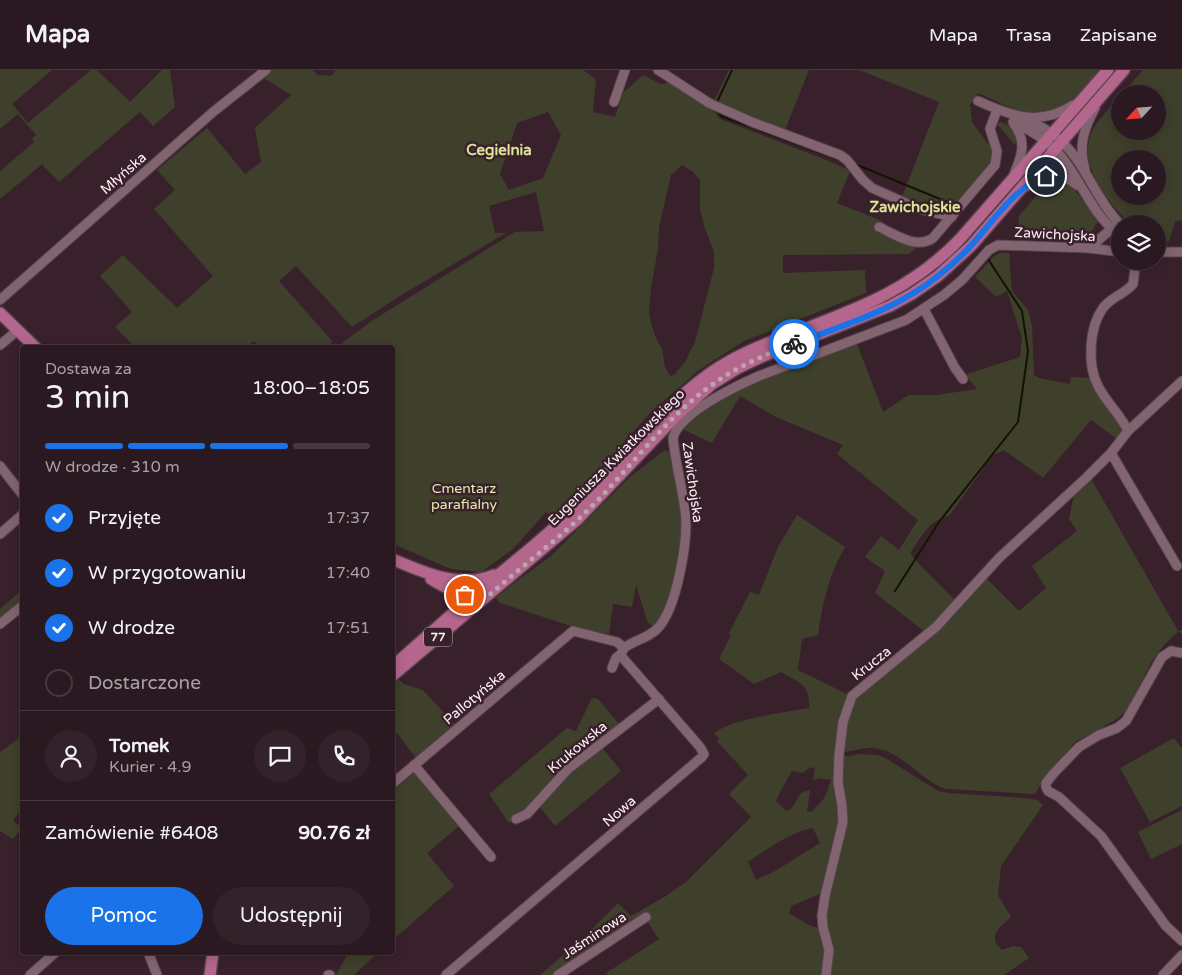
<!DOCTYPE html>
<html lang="pl">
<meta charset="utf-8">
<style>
body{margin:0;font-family:"Varela Round",sans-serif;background:#33222a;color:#f1f3f6;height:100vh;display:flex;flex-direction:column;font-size:19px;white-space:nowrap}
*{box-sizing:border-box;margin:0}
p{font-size:16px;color:#a6a0a5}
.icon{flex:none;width:28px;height:28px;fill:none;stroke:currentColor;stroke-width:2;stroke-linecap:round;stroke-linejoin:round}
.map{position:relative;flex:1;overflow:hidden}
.panel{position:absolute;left:20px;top:275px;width:375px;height:610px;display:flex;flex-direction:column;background:#2b1921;border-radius:5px;box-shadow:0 2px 12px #0003,0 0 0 1px #47383f}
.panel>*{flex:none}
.needle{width:32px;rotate:244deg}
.fabs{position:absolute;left:1111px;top:15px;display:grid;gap:10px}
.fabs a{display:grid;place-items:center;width:55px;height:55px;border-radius:50%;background:#2b1921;box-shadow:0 2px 12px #0003,0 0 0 1px #47383f;font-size:25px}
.pin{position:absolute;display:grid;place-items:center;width:42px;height:42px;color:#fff;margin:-21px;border:2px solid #fff;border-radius:50%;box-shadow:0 1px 5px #0007}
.courier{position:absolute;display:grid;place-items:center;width:50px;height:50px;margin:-25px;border:4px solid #1a73e8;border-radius:50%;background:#fff;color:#222;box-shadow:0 1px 6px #0007}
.summary em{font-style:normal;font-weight:600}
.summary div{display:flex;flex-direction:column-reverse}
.summary{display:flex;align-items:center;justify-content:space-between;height:85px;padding:0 25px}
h1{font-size:32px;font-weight:600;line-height:38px}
.bar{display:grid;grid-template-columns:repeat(4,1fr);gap:8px 5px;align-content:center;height:60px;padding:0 25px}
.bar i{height:6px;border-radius:4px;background:#47383f}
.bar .selected{background:#1a73e8}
.bar p{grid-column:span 4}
.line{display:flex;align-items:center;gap:12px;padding:0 25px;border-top:1px solid #47383f}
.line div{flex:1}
.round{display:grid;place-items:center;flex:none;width:52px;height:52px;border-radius:26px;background:#33222a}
ol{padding:0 25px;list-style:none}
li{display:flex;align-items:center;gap:15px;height:55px}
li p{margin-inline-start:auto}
li .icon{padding:5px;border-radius:50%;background:#1a73e8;color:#fff;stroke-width:4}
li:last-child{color:#a6a0a5}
li i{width:28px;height:28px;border:2px solid #47383f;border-radius:50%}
.action{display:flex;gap:10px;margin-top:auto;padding:10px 25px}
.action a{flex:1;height:58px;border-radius:30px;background:#1a73e8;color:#fff;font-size:20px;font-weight:600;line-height:58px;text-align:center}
.action a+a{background:#33222a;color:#f1f3f6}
header{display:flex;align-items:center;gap:30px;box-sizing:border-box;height:70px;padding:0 25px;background:#2b1921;border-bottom:1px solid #47383f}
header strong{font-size:24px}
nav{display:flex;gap:28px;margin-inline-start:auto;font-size:18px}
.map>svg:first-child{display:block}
.green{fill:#3e402b;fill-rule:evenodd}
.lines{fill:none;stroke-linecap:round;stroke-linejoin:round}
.stream{stroke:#131400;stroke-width:2}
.minor-casing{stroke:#56414b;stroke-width:11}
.major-casing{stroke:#56414b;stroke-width:14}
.minor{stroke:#826471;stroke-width:9}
.major{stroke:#b4668c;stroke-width:11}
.done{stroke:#baa6af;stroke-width:5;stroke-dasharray:0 9}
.route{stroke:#1a73e8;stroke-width:6}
.labels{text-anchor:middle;stroke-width:5;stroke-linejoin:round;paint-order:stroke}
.shield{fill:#39212c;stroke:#c4b0b9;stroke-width:1}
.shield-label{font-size:12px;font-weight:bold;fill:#ffeef5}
.street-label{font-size:14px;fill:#ffeef5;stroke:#39212c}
.park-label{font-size:14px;fill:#e3eaab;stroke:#39212c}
.neighbourhood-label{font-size:15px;font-weight:bold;fill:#dde496;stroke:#39212c}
</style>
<header>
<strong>Mapa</strong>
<nav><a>Mapa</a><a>Trasa</a><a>Zapisane</a></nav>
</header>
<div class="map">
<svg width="1182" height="905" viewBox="0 0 1182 905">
<rect width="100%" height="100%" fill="#39212c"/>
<g class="green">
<path d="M 0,0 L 52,0 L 12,34 L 28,53 L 91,0 L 97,0 L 130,32 L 162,0 L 170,0 L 175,37 L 153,56 L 140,42 L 59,112 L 42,94 L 0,129 L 0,101 L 34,72 L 32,69 L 36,65 L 18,44 L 0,59 Z"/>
<path d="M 270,0 L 312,0 L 318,5 L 331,6 L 336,0 L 583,0 L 596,9 L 593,42 L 615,47 L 623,23 L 643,5 L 661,14 L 671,12 L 712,39 L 720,49 L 829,91 L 850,101 L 837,133 L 882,151 L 885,163 L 919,175 L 909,184 L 783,185 L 783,203 L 865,200 L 866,223 L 744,271 L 699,300 L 651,342 L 588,412 L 552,448 L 546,442 L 513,479 L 481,502 L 451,499 L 393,474 L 392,278 L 337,277 L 373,250 L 515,162 L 544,161 L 536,122 L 489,136 L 495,163 L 506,163 L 403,224 L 352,257 L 296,196 L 279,211 L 333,272 L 325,277 L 259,277 L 254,271 L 246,277 L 135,277 L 115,257 L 132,242 L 100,206 L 123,185 L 177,238 L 213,206 L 154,139 L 175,120 L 157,100 L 207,58 L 245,104 L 261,92 L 255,58 L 291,25 L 262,7 ZM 548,42 L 561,65 L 543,108 L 509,120 L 500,104 L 517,53 ZM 682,95 L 692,101 L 700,110 L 700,138 L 704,156 L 714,182 L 714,198 L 695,272 L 685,292 L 674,305 L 670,306 L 665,297 L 662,279 L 656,268 L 651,254 L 649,243 L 651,217 L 658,179 L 659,157 L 671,105 Z"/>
<path d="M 729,0 L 809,0 L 785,60 L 752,48 L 714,31 Z"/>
<path d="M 859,0 L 1102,0 L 1078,27 L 1062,39 L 1033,44 L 1020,42 L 978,23 L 970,35 L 972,52 L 991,78 L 993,90 L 955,138 L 938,142 L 902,127 L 939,32 Z"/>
<path d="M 1143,0 L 1182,0 L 1182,150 L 1175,151 L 1169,172 L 1158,167 L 1158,154 L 1131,154 C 1111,137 1081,98 1089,70 C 1092,56 1110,37 1120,26 L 1120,61 L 1158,61 L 1158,24 L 1122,24 ZM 1120,89 L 1158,89 L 1158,126 L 1120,126 Z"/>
<path d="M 1000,52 C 1012,54 1015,63 1020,74 L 1014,74 L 997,54 Z"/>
<path d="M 1051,108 L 1071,114 L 1098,151 L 1088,167 L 1081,169 L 1017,166 L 1019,146 Z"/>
<path d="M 1000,183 L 1009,183 L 1012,221 L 1028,240 L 1032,256 L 1034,305 L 1039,308 L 1070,314 L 1071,307 L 1091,308 L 1124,356 L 1123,361 L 1117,369 L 1091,350 L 1043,408 L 1004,380 L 993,385 L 949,446 C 929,449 921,468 910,483 L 918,493 L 955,530 L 925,562 L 875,523 L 885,501 L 865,487 L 881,466 L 899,480 L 918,450 L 837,384 L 843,375 L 776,347 L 740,326 L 712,373 L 682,359 C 724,318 802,295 857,274 L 883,342 L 909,325 L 936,325 L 977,319 L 968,308 L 967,304 L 1020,287 L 1022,268 L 1007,221 L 996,227 L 975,207 L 993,187 Z"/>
<path d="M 665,380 L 669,382 L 683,450 L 675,509 L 667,534 L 660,549 L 654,557 L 648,553 L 636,515 L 632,537 L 613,534 L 609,564 L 574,557 L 500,533 L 496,528 L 514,513 L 551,486 L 631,406 Z"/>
<path d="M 1090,407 L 1178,561 L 1182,560 L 1182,564 L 1178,561 L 1165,574 L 1152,591 L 1127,640 L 1117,649 L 1075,672 L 1045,707 L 1035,724 L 946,719 C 921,711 903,682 875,678 C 864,677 852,682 841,682 L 848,644 L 855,625 L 869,615 L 984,506 L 1019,541 L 1046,518 L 1032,496 L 1077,461 L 1069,449 C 1074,426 1072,423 1090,407 Z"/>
<path d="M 797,445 L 845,477 C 829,504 822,535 818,565 L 802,569 L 798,600 L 849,625 L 842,649 L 840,750 L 824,822 L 791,836 L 789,844 C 800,848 809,858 822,858 L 826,871 L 823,905 L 608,905 L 606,903 L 659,869 L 646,850 L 561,905 L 540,905 L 581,870 L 618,833 L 631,846 L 666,826 L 686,812 L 751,747 L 729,724 L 748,705 L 717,671 L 719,668 L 714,664 C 729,649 787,642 809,638 C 811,615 798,612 781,602 L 754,614 L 719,589 L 731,565 L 729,563 L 750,522 L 759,525 L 778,477 ZM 810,697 L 815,699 L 813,710 L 820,708 L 831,710 L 825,727 L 813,741 L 807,742 L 810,722 L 810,720 L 801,723 L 791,739 L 786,741 L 776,731 L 780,722 L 792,701 L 803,703 ZM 813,758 L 820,773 L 775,801 L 756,810 L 748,792 C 765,780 793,761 813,758 Z"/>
<path d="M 22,520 L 22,529 L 0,548 L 0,539 Z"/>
<path d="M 399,610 L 404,614 L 423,620 L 456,656 L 417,689 L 393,658 L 393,615 Z"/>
<path d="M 592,628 L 598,629 L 620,655 L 526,741 L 509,753 L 489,724 L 567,658 L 576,661 Z"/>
<path d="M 22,666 L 22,737 L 13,751 L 22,758 L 13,769 L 0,761 L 0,682 Z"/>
<path d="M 1174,668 L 1182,679 L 1182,736 L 1150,752 L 1120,698 Z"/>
<path d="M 601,676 L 621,701 L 555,756 L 538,735 L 568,703 Z"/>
<path d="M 859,684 L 878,685 L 887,689 L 938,721 L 948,723 L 1024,728 L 1037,730 L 1043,735 L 1001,796 L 998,825 L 1011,847 C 1000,858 986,866 1002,880 L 1013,876 L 1021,877 L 1029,888 L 1004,905 L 828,905 L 824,851 L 839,782 L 842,686 L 851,686 Z"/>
<path d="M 415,702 L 460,755 L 427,783 L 454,816 L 393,870 L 393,721 Z"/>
<path d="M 1182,740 L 1182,774 L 1151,789 L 1138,762 Z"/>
<path d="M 348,883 L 348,882 L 378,883 L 354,905 L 336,905 Z"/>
</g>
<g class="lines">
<g class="stream">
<path d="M 717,32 L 732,0"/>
<path d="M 718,41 L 721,46 L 842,91"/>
<path d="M 855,94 L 957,136"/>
<path d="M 895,521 L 939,452 L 1018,352 L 1028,281 L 1022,241 L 988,189"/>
</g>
<defs>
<g id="minor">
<path d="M 658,0 L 709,33 L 752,52 L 840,85 L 847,90 L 863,110 L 872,118 L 919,139 L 952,147"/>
<path d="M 978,31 C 1011,46 1040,57 1073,35"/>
<path d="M 614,32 L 625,0"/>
<path d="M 1021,47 C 1035,54 1050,60 1061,71 C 1086,94 1096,130 1120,154"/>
<path d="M 1013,52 C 1030,60 1048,70 1060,85 C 1083,113 1090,142 1120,166"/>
<path d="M 1085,99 C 1078,76 1084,58 1095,38"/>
<path d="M 1014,104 C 1022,86 1027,71 1014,54"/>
<path d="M 1026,117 C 1043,104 1059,100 1077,115"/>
<path d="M 879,157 C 895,164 916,180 933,168 L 995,95 L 997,81 L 990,59 L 997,40"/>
<path d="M 1089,178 L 1115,156"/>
<path d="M 1158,182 L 1182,182"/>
<path d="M 0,230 L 213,42 L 266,0"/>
<path d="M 924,239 L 955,298 L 963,309"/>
<path d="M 0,275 L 18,260"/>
<path d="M 1128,361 C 1121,345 1106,332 1098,316 C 1087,295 1089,257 1103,238 C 1111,227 1125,224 1133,214 L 1136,191"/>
<path d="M 1111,383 L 1177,496"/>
<path d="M 0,396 L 22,424"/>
<path d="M 0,464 L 22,445"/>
<path d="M 0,554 L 22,536"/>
<path d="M 1182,583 L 1171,581 L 1162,587 L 1126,651 L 1117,658 L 1099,665 L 1079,677 L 1054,703 L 1046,713 L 1046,717 L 1048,721 L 1059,727 L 1101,766 L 1166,856 L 1182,871"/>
<path d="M 612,598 L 616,588 L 621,584"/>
<path d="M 414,695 L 491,787"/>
<path d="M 392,714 L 573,561 L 617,572 L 624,578 C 634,570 647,569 657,559 C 677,539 689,468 685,440 C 682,416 675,392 673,368 C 679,343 736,316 759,306 L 906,250 L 944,225 L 962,210 L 989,180 L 998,175 L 1089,178 L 1120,182"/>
<path d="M 516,749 L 527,744 L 568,699 L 659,629"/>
<path d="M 148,882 L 157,905"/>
<path d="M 30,905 L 56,882"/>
<path d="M 328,905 L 330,905"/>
<path d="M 446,905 L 702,687 L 704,684 L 700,677 L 622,587 L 621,584 L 624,578"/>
<path d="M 558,905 L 646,847"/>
<path d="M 826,905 L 829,880 L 823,857 L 822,846 L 825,826 L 843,752 L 842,736 L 838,712 L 839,685 L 843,652 L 852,626 L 936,557 L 999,488 L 1086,408 L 1111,383 L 1128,361 L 1182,311"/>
<path d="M 1163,905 L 1182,885"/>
</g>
<g id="major">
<path d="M 0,243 L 36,278"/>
<path d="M 392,489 C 425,503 460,519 494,505"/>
<path d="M 431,509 C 445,517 461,527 477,527"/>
<path d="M 392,597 C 424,569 455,541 487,514 C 515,491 544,469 570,443 C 617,398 656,342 709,304 C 735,285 765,274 794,263 C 859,238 911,220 960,169 L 1108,0"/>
<path d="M 392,606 L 578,449 L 679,343 L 712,314 L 738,298 L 761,287 L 890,236 L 912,224 L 938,206 L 971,176 L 1124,0"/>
<path d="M 210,905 L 213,882"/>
</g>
</defs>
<use href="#minor" class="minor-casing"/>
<use href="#major" class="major-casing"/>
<use href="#minor" class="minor"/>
<use href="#major" class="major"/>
</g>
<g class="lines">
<path class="done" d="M 465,525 L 487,527 C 520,498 556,471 588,440 C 631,398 666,346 716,312 C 740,295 767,284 794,274"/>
<path class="route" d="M 794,274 C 844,255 896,240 938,206 C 952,195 965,183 976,170 C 995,148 1018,115 1046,106"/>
</g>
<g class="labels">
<rect class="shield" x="424" y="557.5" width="28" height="19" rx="4"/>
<g class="shield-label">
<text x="438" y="571">77</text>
</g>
<g class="street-label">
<text transform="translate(123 103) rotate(-41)" y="5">Młyńska</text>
<text transform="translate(1055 164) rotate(3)" y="5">Zawichojska</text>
<text transform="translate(616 387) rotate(-45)" y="5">Eugeniusza Kwiatkowskiego</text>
<text transform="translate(693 412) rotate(82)" y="5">Zawichojska</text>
<text transform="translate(871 593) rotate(-38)" y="5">Krucza</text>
<text transform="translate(474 627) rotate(-40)" y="5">Pallotyńska</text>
<text transform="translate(577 677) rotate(-40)" y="5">Krukowska</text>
<text transform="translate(619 741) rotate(-41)" y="5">Nowa</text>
<text transform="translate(594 865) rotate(-33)" y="5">Jaśminowa</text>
</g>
<g class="park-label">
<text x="464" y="423">Cmentarz<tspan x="464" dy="16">parafialny</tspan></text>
</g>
<g class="neighbourhood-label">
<text x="499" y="85">Cegielnia</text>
<text x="915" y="142">Zawichojskie</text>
</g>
</g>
</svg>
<div class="fabs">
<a><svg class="needle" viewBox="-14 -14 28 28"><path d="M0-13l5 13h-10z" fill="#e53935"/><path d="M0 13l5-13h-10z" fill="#a6a0a5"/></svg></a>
<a><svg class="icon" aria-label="locate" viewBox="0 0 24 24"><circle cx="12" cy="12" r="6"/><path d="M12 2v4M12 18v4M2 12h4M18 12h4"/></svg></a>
<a><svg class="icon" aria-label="layers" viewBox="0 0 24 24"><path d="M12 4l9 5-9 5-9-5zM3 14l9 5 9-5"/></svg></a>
</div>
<div class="pin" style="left:465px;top:525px;background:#ea580c"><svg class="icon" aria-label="bag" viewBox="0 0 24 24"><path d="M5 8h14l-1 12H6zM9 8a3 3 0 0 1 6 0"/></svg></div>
<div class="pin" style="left:1046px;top:106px;background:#1f2937"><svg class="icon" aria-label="home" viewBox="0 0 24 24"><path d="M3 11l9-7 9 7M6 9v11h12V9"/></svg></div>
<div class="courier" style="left:794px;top:274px"><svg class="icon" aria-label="bike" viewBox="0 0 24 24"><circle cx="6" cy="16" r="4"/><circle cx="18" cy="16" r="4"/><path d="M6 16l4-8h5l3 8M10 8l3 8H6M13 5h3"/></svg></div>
<section class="panel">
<div class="summary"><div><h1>3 min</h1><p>Dostawa za</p></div><em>18:00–18:05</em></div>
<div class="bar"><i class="selected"></i><i class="selected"></i><i class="selected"></i><i></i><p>W drodze · 310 m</p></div>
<ol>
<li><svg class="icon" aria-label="check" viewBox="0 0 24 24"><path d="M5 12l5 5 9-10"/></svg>Przyjęte<p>17:37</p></li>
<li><svg class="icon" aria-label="check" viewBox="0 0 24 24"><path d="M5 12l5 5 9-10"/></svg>W przygotowaniu<p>17:40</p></li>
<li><svg class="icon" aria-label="check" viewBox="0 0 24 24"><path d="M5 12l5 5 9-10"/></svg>W drodze<p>17:51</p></li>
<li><i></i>Dostarczone</li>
</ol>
<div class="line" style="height:90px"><a class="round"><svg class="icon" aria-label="person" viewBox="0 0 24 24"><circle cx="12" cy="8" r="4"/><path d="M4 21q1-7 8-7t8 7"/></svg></a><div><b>Tomek</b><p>Kurier · 4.9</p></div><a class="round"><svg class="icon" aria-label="chat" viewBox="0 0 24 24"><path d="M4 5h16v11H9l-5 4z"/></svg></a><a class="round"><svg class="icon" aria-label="phone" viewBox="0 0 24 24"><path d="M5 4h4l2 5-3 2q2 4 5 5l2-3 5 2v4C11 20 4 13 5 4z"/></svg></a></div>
<div class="line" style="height:65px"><div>Zamówienie #6408</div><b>90.76 zł</b></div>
<div class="action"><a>Pomoc</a><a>Udostępnij</a></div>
</section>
</div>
